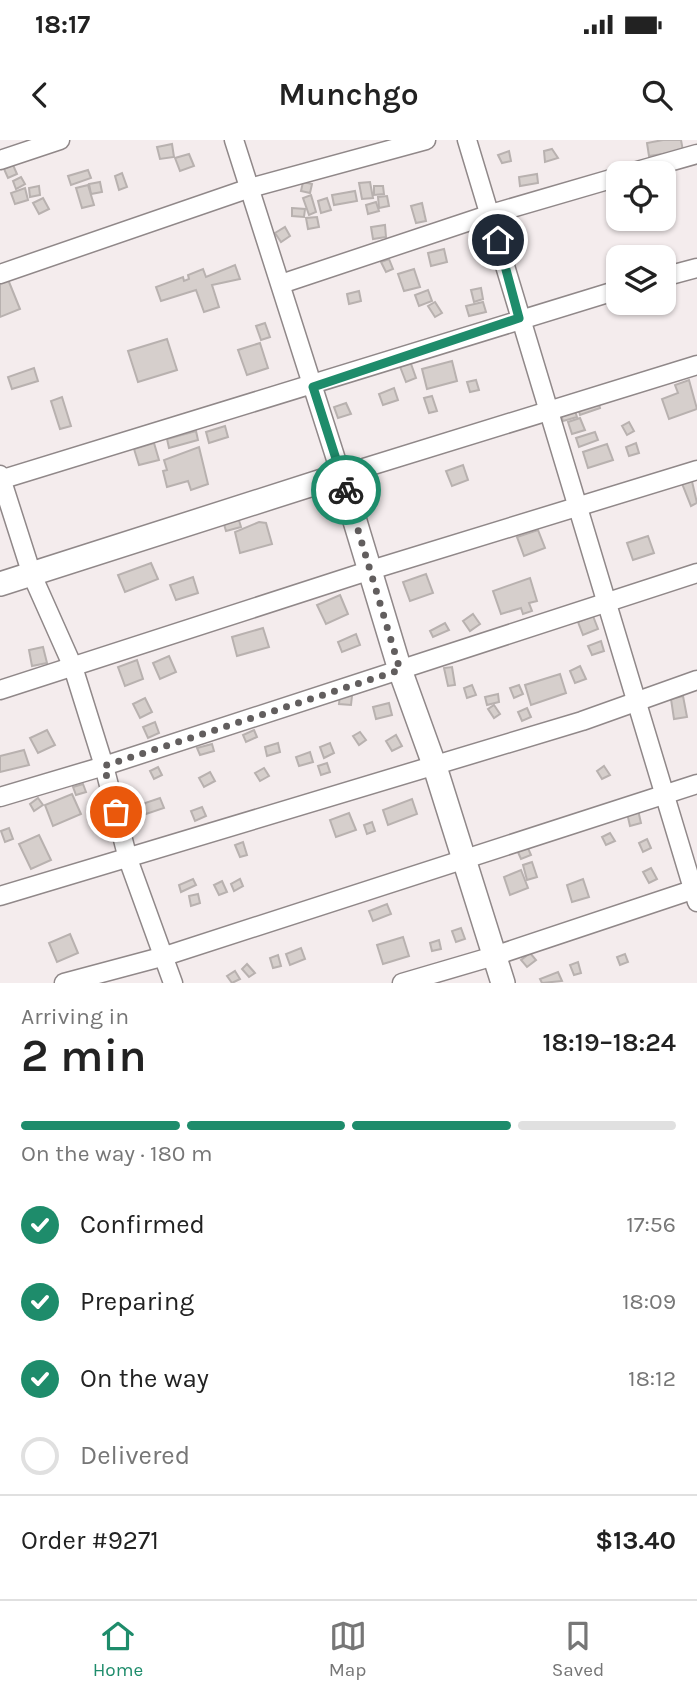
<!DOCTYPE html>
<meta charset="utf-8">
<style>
body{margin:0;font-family:Karla,sans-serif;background:#f6f6f6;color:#222;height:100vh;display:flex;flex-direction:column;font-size:26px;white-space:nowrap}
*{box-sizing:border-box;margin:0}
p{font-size:23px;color:#767676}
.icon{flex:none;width:38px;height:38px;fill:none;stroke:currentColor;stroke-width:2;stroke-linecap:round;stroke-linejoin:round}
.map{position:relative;height:843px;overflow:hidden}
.details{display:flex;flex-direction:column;background:#fff;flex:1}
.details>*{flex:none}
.buttons{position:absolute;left:606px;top:21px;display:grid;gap:14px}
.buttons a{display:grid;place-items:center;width:70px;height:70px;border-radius:14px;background:#fff;box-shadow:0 2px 5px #0004;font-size:35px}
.pin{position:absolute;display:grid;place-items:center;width:60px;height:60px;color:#fff;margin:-30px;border:4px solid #fff;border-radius:50%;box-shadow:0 2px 7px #0007}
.courier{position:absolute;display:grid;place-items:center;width:70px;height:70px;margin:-35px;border:5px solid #1e8c6b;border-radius:50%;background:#fff;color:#222;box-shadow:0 2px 9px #0007}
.overview em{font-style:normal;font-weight:600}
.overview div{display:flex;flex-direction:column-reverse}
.overview{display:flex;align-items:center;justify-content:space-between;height:119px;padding:0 21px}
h1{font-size:46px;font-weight:600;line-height:52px}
.bar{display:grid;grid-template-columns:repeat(4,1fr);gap:10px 7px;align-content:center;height:84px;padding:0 21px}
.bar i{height:9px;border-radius:5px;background:#e0e0e0}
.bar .on{background:#1e8c6b}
.bar p{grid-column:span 4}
.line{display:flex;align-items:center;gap:18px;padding:0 21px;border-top:2px solid #e0e0e0}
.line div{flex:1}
ol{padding:0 21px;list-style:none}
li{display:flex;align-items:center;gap:21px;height:77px}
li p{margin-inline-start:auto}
li .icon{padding:7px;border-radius:50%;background:#1e8c6b;color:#fff;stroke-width:4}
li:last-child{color:#767676}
li i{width:38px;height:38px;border:4px solid #e0e0e0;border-radius:50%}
.status{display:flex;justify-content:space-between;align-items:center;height:49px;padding:0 35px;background:#fff;direction:ltr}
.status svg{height:19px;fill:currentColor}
header{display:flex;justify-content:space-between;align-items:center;height:91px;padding:0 21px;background:#fff;font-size:32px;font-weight:600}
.dock{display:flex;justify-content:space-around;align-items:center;height:98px;border-top:2px solid #e0e0e0;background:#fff;font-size:19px;color:#767676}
.dock a{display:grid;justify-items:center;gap:4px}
.dock .on{color:#1e8c6b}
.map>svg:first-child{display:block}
.building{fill:#d6cfcc;stroke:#b8b1af;stroke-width:2}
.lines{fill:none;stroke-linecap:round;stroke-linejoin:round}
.minor-casing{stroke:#908889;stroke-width:21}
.tertiary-casing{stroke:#908889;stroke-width:26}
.minor{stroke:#fff;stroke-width:18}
.tertiary{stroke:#fff;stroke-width:23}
.done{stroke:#625e5e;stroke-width:7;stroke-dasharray:0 12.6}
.route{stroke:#1e8c6b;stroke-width:9}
</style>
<div class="status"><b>18:17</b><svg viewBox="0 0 49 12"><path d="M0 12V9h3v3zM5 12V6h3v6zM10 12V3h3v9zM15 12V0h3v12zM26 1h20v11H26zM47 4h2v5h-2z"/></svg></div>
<header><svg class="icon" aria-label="back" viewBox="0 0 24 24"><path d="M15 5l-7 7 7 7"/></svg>Munchgo<svg class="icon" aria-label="search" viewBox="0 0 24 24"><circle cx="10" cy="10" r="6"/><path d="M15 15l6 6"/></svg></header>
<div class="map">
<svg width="697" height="843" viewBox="0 0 697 843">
<rect width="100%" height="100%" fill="#f4eced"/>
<g class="building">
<path d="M 663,0 L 681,0 L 683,11 L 649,16 L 647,3 Z"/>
<path d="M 172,4 L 174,17 L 160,19 L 157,7 Z"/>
<path d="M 552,9 L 558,18 L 545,22 L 544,11 Z"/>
<path d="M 509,11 L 511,21 L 502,23 L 498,15 Z"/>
<path d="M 189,14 L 194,26 L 180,31 L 175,18 Z"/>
<path d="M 13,25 L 17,34 L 8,38 L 4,29 Z"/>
<path d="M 88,30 L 91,38 L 71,45 L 68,36 Z"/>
<path d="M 122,33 L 127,47 L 119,50 L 115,36 Z"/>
<path d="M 537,34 L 538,43 L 520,46 L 519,37 Z"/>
<path d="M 21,37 L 25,44 L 16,49 L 13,41 Z"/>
<path d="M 100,42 L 102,52 L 91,54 L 89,44 Z"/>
<path d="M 303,42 L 312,44 L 310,53 L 301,51 Z"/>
<path d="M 370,42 L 373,58 L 362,59 L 359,43 Z"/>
<path d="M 88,45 L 94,65 L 82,68 L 76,48 Z"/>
<path d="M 39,46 L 40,55 L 30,57 L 29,48 Z"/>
<path d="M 374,46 L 383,46 L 384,54 L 374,55 Z"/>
<path d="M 25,48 L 28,60 L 15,64 L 11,53 Z"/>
<path d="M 355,51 L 357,61 L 334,65 L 332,55 Z"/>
<path d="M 311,55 L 316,72 L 309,75 L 303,58 Z"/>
<path d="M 387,56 L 389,66 L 379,68 L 378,57 Z"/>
<path d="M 43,58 L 49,69 L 39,74 L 33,63 Z"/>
<path d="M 327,58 L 331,70 L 321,73 L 318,61 Z"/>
<path d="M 376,62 L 379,71 L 368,74 L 366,65 Z"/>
<path d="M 422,63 L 426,81 L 416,83 L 411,66 Z"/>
<path d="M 292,68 L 305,69 L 304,77 L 292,76 Z"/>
<path d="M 317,77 L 319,87 L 308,89 L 306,78 Z"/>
<path d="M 385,85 L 386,97 L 373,99 L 371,87 Z"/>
<path d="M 285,87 L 290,96 L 281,102 L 275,93 Z"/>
<path d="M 444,109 L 447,122 L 431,126 L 428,113 Z"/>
<path d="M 389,119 L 393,129 L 386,132 L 381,122 Z"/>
<path d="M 235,125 L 240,139 L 212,145 L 219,167 L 204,172 L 196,150 L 161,161 L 156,147 L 183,137 L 184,141 L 189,139 L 188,135 L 203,129 L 206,137 Z"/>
<path d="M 414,129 L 420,147 L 404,151 L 398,134 Z"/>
<path d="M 7,137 L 20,169 L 0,177 L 0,140 Z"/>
<path d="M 481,148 L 483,159 L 474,162 L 471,150 Z"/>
<path d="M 428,150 L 432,161 L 419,166 L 415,155 Z"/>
<path d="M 359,151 L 361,161 L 349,164 L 347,154 Z"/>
<path d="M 435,162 L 442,173 L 435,177 L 428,166 Z"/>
<path d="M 483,162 L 486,172 L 469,176 L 466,166 Z"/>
<path d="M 265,183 L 270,197 L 261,200 L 256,186 Z"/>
<path d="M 167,199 L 177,230 L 138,242 L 128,211 Z"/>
<path d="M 260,203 L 268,228 L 247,235 L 238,210 Z"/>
<path d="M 410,221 L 416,238 L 406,242 L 399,224 Z"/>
<path d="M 452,221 L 457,241 L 427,249 L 422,229 Z"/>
<path d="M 34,228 L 38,241 L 12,249 L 8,237 Z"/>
<path d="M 476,240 L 479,250 L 470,252 L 467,242 Z"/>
<path d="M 689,240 L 697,269 L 669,279 L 662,259 L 678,253 L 675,245 Z"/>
<path d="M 394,248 L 398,260 L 383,265 L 379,254 Z"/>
<path d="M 432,256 L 437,271 L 429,273 L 424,258 Z"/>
<path d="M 62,257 L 71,286 L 60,289 L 51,261 Z"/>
<path d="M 346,263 L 351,274 L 338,278 L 334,267 Z"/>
<path d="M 599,264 L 600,268 L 580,275 L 579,271 Z"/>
<path d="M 574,268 L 577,277 L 563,281 L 560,272 Z"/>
<path d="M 580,278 L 585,290 L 572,294 L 568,282 Z"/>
<path d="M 629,282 L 634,291 L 627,295 L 622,286 Z"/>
<path d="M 225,286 L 228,297 L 209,303 L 206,292 Z"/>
<path d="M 196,291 L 198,300 L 169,308 L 167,299 Z"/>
<path d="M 595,292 L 598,300 L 579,307 L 576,298 Z"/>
<path d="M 154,303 L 159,320 L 139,325 L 134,309 Z"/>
<path d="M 636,303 L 639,313 L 629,316 L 626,307 Z"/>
<path d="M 607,304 L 613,320 L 588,328 L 583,312 Z"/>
<path d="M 199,307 L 208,344 L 191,350 L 188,341 L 167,347 L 163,331 L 167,330 L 164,320 Z"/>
<path d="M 463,325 L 468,340 L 452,346 L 446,331 Z"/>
<path d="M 691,337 L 697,363 L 691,366 L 681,341 Z"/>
<path d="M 238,377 L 241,387 L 226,391 L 223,381 Z"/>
<path d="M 259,382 L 266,383 L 272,404 L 240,413 L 235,392 Z"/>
<path d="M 538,390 L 545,408 L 524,416 L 517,397 Z"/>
<path d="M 648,396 L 654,413 L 633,420 L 627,403 Z"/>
<path d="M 151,423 L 158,439 L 125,452 L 118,435 Z"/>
<path d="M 426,434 L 433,453 L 410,461 L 403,442 Z"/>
<path d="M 193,437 L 198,453 L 176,460 L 170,445 Z"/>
<path d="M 530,438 L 537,461 L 529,463 L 532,471 L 523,474 L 521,468 L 501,474 L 493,451 Z"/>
<path d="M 340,455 L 348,474 L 326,484 L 317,465 Z"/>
<path d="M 473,474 L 480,484 L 470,491 L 463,481 Z"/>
<path d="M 593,476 L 598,489 L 583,495 L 578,482 Z"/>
<path d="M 445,483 L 449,490 L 433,497 L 430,491 Z"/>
<path d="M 263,488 L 269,507 L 237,516 L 232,497 Z"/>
<path d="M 356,494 L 360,505 L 342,512 L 338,502 Z"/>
<path d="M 601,501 L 604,511 L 592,515 L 588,506 Z"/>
<path d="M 43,507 L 47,523 L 32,526 L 29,510 Z"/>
<path d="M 169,516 L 176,532 L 160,539 L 153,523 Z"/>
<path d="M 137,520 L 143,539 L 125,546 L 118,527 Z"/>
<path d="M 580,526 L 586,539 L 575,543 L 570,531 Z"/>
<path d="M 452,527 L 455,545 L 448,546 L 444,528 Z"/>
<path d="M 560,534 L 566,553 L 531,565 L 525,545 Z"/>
<path d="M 472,545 L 476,555 L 467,558 L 464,548 Z"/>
<path d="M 519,545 L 523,554 L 514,558 L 510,548 Z"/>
<path d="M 498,554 L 499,562 L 487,565 L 485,557 Z"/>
<path d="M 340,555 L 352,556 L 351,565 L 339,564 Z"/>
<path d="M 683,556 L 687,577 L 674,579 L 671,559 Z"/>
<path d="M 145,558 L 152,572 L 140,578 L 133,564 Z"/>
<path d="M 389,563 L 392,575 L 376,579 L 373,567 Z"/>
<path d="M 494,565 L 500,574 L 494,578 L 488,569 Z"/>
<path d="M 527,568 L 531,577 L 522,581 L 518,572 Z"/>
<path d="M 155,582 L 159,593 L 148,598 L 143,587 Z"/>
<path d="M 47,590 L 55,605 L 38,613 L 30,598 Z"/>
<path d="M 254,590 L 257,597 L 246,602 L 243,595 Z"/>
<path d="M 360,592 L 366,600 L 359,605 L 353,596 Z"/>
<path d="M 396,595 L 402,606 L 392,611 L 386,601 Z"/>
<path d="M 278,603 L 280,612 L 267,616 L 265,607 Z"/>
<path d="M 330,603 L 334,613 L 324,618 L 320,607 Z"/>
<path d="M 212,604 L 214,611 L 200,615 L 197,608 Z"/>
<path d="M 24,610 L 29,625 L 0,632 L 0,616 Z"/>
<path d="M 310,612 L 313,622 L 299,626 L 296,617 Z"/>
<path d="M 327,623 L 330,632 L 321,635 L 318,626 Z"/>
<path d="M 604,626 L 610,635 L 602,639 L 597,631 Z"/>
<path d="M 158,627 L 162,635 L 154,639 L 150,631 Z"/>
<path d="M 264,628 L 269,636 L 260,641 L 255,633 Z"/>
<path d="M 210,632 L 215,641 L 204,647 L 199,638 Z"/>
<path d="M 83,644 L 86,652 L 76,655 L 73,647 Z"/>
<path d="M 72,654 L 81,674 L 53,686 L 45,665 Z"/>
<path d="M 38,658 L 43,665 L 34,671 L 30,664 Z"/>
<path d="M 160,658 L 164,668 L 146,674 L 142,664 Z"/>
<path d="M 412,659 L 417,674 L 388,685 L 383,670 Z"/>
<path d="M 202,667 L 206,676 L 195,681 L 191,671 Z"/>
<path d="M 638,670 L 641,683 L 630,686 L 627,673 Z"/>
<path d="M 349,673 L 356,690 L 336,697 L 330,680 Z"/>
<path d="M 372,682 L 375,691 L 367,694 L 364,685 Z"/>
<path d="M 9,688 L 13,699 L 5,702 L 1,691 Z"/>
<path d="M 610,693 L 615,701 L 606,705 L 602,697 Z"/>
<path d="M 39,695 L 51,720 L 31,729 L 19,704 Z"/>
<path d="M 647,699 L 651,708 L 643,712 L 639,703 Z"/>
<path d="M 243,702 L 247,715 L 240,717 L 235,705 Z"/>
<path d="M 527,706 L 531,715 L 521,719 L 517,710 Z"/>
<path d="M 532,722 L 537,737 L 527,740 L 523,725 Z"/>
<path d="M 651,728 L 657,739 L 649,743 L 643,732 Z"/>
<path d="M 521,730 L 528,748 L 510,755 L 504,737 Z"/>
<path d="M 193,739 L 196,745 L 181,752 L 179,745 Z"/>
<path d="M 240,739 L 243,746 L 234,751 L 231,744 Z"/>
<path d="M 583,739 L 589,757 L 572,762 L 567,745 Z"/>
<path d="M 222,741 L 227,752 L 219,755 L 214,745 Z"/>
<path d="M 198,754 L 200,763 L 191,766 L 189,756 Z"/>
<path d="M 387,764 L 391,774 L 373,781 L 369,771 Z"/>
<path d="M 461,788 L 465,799 L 456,802 L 452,791 Z"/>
<path d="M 70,794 L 78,813 L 57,822 L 49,803 Z"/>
<path d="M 403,797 L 409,816 L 383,824 L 377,805 Z"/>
<path d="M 439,800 L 441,809 L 432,811 L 430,803 Z"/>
<path d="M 301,808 L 305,819 L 290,825 L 286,814 Z"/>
<path d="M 530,813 L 536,820 L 527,827 L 521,820 Z"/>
<path d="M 625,814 L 628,822 L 620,825 L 617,817 Z"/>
<path d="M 278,815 L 281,826 L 273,828 L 270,818 Z"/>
<path d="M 578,822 L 581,833 L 574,835 L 570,825 Z"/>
<path d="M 247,824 L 255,833 L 249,837 L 242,829 Z"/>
<path d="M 235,831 L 240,839 L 232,843 L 227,836 Z"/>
<path d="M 558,832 L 562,841 L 542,843 L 540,839 Z"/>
</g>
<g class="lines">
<defs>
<g id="minor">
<path d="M 234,0 L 341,335 L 697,225"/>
<path d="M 467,0 L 697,762"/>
<path d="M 0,20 L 60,0"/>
<path d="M 630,33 L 697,14"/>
<path d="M 0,134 L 250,48 L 426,0"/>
<path d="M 663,137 L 697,128"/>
<path d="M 281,144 L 491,74 L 618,37"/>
<path d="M 0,335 L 32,435 L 73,527 L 104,626 L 128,719 L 173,843"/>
<path d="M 0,340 L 618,150"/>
<path d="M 0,550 L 371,430 L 697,330"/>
<path d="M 0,657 L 104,626 L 697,433"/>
<path d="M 0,756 L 582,581 L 697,540"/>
<path d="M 64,843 L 165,816 L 697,644"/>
<path d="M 402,843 L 494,816 L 692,750"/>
</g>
<path id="tertiary" d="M 0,444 L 341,335 L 400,530 L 435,627 L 503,843"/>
</defs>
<use href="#minor" class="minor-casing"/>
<use href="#tertiary" class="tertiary-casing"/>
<use href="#minor" class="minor"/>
<use href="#tertiary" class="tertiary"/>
</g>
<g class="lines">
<path class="done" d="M 116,672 L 104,626 L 400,530 L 346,350"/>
<path class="route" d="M 346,350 L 313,247 L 519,178 L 498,100"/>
</g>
</svg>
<div class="buttons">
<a><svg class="icon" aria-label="locate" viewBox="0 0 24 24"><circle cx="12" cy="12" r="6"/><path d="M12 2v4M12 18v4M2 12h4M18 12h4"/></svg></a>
<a><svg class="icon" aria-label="layers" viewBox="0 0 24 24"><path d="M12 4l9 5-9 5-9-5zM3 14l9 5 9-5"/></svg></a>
</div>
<div class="pin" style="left:116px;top:672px;background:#ea580c"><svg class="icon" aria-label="bag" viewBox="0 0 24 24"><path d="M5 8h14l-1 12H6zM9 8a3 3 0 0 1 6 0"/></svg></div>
<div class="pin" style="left:498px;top:100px;background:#1f2937"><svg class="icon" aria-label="home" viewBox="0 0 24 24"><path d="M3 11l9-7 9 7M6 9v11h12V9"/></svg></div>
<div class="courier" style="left:346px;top:350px"><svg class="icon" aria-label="bike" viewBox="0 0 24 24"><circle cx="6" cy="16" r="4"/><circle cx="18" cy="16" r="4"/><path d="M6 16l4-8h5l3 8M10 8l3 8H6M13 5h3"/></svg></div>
</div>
<section class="details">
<div class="overview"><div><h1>2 min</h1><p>Arriving in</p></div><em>18:19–18:24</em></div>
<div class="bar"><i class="on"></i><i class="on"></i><i class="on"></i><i></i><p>On the way · 180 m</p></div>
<ol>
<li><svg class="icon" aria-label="check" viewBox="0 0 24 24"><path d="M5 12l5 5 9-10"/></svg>Confirmed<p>17:56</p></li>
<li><svg class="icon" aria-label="check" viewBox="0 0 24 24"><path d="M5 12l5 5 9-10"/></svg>Preparing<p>18:09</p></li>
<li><svg class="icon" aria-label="check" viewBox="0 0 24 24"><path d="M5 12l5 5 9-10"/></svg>On the way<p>18:12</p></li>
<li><i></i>Delivered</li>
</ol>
<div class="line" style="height:91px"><div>Order #9271</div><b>$13.40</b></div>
</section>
<nav class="dock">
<a class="on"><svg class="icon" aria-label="home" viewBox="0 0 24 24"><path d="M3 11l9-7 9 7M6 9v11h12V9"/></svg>Home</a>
<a><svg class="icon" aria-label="map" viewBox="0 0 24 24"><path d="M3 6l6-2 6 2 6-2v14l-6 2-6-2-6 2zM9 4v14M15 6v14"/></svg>Map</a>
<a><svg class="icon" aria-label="saved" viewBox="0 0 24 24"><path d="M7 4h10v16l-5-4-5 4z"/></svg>Saved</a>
</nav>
